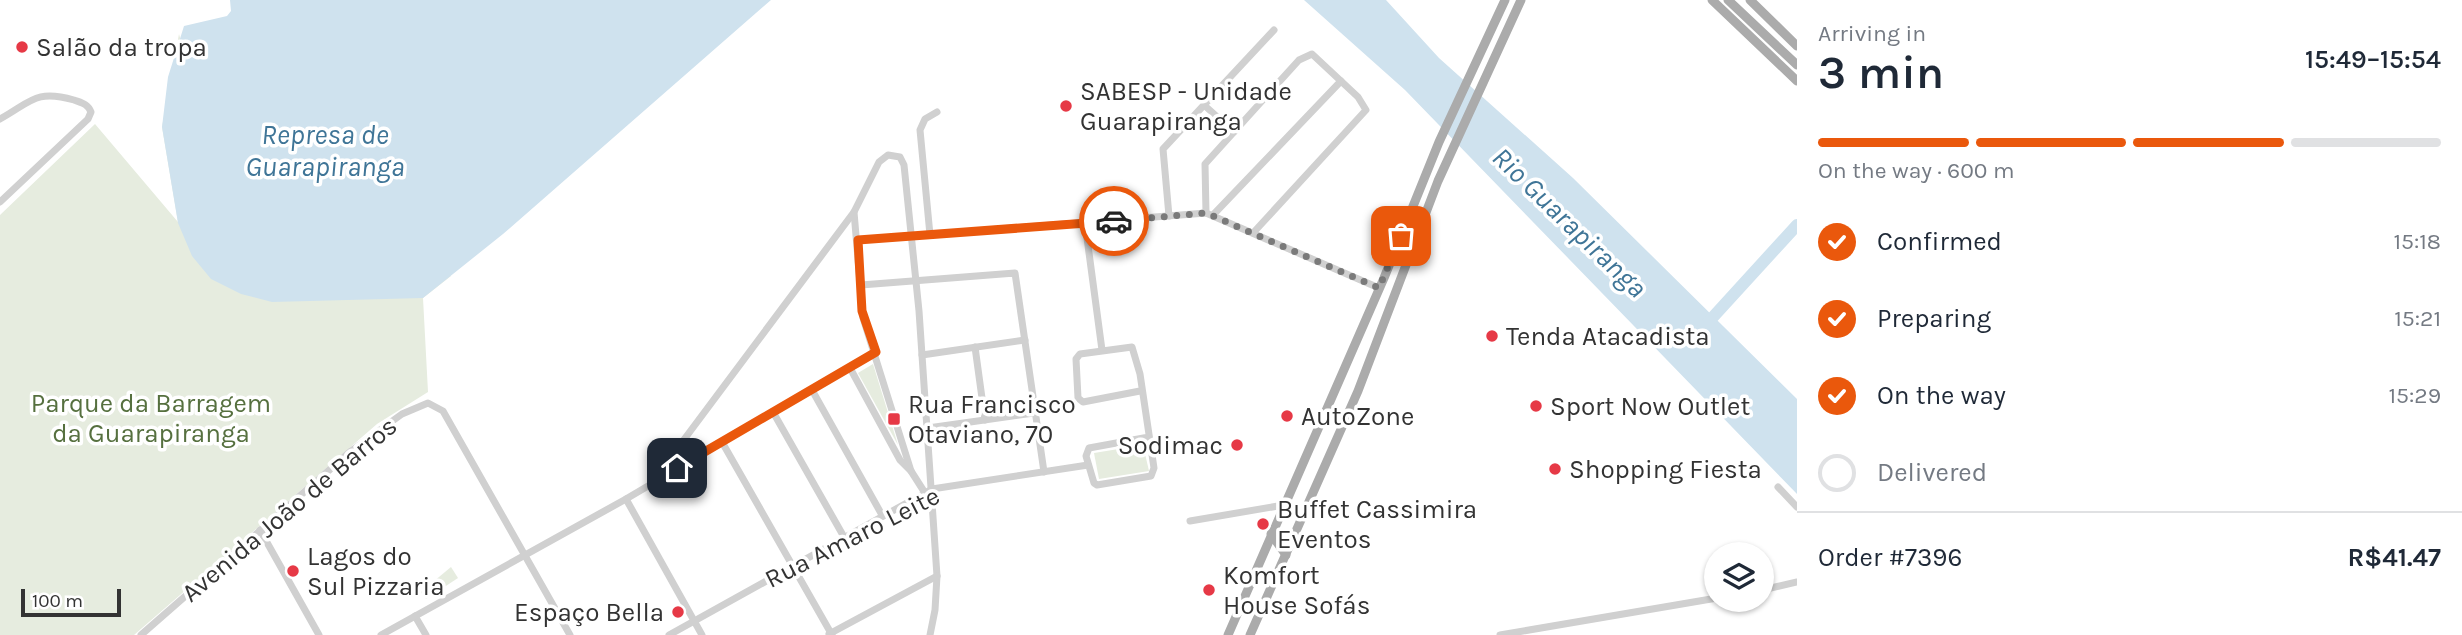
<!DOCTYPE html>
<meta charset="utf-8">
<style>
body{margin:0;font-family:Karla,sans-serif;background:#f2f2f3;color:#1f2937;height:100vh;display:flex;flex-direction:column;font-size:26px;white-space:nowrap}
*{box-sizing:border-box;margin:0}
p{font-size:23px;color:#747a83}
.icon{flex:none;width:38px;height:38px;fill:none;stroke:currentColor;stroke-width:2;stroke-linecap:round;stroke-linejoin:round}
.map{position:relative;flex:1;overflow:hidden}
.details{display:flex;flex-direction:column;background:#fff;width:665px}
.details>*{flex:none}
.controls{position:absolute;left:1704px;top:542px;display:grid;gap:14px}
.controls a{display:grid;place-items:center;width:70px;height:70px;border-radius:50%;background:#fff;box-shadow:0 2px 5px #0004;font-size:35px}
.scale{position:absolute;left:21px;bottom:18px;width:100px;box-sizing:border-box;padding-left:7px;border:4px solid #333;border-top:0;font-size:19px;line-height:24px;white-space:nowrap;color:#333;-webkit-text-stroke:5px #fff;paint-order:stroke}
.pin{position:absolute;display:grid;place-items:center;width:60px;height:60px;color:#fff;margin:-30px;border-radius:14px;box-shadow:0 4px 10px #0006}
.courier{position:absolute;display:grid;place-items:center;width:70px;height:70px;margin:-35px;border:5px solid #ea580c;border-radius:50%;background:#fff;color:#222;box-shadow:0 2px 9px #0007}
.headline em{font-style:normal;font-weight:600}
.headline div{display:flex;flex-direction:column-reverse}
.headline{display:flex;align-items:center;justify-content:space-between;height:119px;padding:0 21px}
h1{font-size:46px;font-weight:600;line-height:52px}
.bar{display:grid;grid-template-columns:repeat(4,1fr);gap:10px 7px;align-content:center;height:84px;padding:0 21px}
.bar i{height:9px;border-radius:5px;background:#e0e1e3}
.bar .active{background:#ea580c}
.bar p{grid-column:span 4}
.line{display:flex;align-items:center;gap:18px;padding:0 21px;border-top:2px solid #e0e1e3}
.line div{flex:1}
ol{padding:0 21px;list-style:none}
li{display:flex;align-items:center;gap:21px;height:77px}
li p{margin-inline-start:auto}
li .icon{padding:7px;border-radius:50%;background:#ea580c;color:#fff;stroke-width:4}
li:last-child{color:#747a83}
li i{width:38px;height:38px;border:4px solid #e0e1e3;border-radius:50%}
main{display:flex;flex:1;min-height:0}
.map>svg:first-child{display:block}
.green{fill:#e6ecdf}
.water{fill:#cfe2ee}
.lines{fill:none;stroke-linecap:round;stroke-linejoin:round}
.river{stroke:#cfe2ee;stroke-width:12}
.minor{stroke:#d0d0d0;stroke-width:7}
.major{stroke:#ababab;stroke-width:9}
.done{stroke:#7a7a7a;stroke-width:7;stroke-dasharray:0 12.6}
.route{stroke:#ea580c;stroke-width:9}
.poi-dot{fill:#e63946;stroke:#fff;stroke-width:2.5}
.labels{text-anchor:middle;stroke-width:7;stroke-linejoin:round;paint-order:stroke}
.poi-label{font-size:26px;fill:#333;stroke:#fff;text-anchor:start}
.park-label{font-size:26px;fill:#56703f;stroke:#fff}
.street-label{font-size:26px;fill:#333;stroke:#fff}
.water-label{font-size:28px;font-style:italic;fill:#3f7597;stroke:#fff}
</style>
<main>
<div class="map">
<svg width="1797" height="635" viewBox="0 0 1797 635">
<rect width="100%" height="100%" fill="#fff"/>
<g class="green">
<path d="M 179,34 L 182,45 L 451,276 L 423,298 L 428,392 L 377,424 L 134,635 L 0,635 L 0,215 L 95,124 L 178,222 L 162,127 Z"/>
<path d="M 873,364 L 898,445 L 858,373 Z"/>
<path d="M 1143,445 L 1149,471 L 1099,479 L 1094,453 Z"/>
<path d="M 451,567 L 458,578 L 426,599 L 421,592 Z"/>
</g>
<g class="water">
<path d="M 230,0 L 771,0 L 503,234 L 423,298 L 272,302 L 241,294 L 211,279 L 192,256 L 178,223 L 162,127 L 168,77 L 184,26 L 227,16 L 231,11 Z"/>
<path d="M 1304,0 L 1386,0 L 1439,58 L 1573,178 L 1797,399 L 1797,494 L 1405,90 Z"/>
</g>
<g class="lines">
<path class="river" d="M 1703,328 L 1797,225"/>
<g class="minor">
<path d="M 1204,105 L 1234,132"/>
<path d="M 0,119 C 31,102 35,89 74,100 C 82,103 88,104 91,112 L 88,119 L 0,202"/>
<path d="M 1206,213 L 1205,164 L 1299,60 L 1312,54 L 1358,97 L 1366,110 L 1253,233"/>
<path d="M 1213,215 L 1341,81"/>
<path d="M 1169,216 L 1163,149 L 1274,30"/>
<path d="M 1085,223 L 1102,350"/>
<path d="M 930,235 L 920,130 L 925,119 L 937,112"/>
<path d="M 858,240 L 1206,213 L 1379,288"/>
<path d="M 861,285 L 1015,273 L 1044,472"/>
<path d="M 975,347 L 985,420"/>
<path d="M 922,355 L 1025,340"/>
<path d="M 850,368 L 900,460 L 911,471"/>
<path d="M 812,390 L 882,515"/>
<path d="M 1140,391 L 1083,402 L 1078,398 L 1076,359 L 1080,354 L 1132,347 L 1140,374 L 1154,468 L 1151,476 L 1097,485 L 1094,483 L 1086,456 L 1089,448 L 1149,437"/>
<path d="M 773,412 L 844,537"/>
<path d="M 928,428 L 1034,413"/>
<path d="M 722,442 L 832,635"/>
<path d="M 658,479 L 665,465 L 854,212"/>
<path d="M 1778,487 L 1797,507"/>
<path d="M 925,493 L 911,471 L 863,318 L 854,212 L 879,162 L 888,155 L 900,157 L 904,165 L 919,311 L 937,576 L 935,610 L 930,635"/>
<path d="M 626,499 L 702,635"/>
<path d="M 1190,521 L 1284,505"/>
<path d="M 260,530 L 319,635"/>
<path d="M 1762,590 L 1797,582"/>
<path d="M 415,616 L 426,635"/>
<path d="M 829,634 L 937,576"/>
<path d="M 141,635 L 351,451 L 402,414 L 428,403 L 443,411 L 570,635"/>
<path d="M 381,635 L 626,499 L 875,352"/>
<path d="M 669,635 L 932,489 L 1088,465"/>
<path d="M 1500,635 L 1717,598"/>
</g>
<g class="major">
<path d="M 1712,0 L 1797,81"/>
<path d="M 1728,0 L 1797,65"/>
<path d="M 1750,0 L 1797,46"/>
<path d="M 1271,534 L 1286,555"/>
<path d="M 1228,635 L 1384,278 L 1439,142 L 1505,0"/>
<path d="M 1250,635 L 1358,391 L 1438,181 L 1521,0"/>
</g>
</g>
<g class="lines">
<path class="done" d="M 1114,221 L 1206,213 L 1379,288 L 1401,236"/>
<path class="route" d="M 677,468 L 876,352 L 862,311 L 858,240 L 1114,221"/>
</g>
<g class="poi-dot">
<circle cx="22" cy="47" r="7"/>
<circle cx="1066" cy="106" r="7"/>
<circle cx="1492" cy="336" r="7"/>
<circle cx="1536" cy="406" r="7"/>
<circle cx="1287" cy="416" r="7"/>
<rect x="887" y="412" width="14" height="14" rx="3.5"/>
<circle cx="1237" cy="445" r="7"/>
<circle cx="1555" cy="469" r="7"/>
<circle cx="1263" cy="524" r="7"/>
<circle cx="293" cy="571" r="7"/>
<circle cx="1209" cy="590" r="7"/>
<circle cx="678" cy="612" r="7"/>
</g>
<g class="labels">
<g class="poi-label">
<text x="36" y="56">Salão da tropa</text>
<text x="1080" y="100">SABESP - Unidade<tspan x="1080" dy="30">Guarapiranga</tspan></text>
<text x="1506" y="345">Tenda Atacadista</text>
<text x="908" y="413">Rua Francisco<tspan x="908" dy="30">Otaviano, 70</tspan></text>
<text x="1550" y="415">Sport Now Outlet</text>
<text x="1301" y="425">AutoZone</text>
<text x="1223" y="454" text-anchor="end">Sodimac</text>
<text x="1569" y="478">Shopping Fiesta</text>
<text x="1277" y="518">Buffet Cassimira<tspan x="1277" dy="30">Eventos</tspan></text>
<text x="307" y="565">Lagos do<tspan x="307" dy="30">Sul Pizzaria</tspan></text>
<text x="1223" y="584">Komfort<tspan x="1223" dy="30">House Sofás</tspan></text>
<text x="664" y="621" text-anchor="end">Espaço Bella</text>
</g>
<g class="park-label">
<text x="151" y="412">Parque da Barragem<tspan x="151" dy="30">da Guarapiranga</tspan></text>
</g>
<g class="street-label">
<text transform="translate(289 509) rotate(-40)" y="9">Avenida João de Barros</text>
<text transform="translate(852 537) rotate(-27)" y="9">Rua Amaro Leite</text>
</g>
<g class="water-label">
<text x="325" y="144">Represa de<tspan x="325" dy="32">Guarapiranga</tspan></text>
<text transform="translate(1570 222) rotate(44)" y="10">Rio Guarapiranga</text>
</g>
</g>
</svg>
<div class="controls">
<a><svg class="icon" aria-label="layers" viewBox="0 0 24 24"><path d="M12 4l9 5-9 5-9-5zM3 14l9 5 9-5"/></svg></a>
</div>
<div class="scale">100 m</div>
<div class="pin" style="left:1401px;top:236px;background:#ea580c"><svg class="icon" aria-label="bag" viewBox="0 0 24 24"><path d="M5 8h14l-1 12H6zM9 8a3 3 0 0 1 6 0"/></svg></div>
<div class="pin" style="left:677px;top:468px;background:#1f2937"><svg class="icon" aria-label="home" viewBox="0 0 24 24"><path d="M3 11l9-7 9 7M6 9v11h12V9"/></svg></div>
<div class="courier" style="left:1114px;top:221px"><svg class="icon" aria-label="car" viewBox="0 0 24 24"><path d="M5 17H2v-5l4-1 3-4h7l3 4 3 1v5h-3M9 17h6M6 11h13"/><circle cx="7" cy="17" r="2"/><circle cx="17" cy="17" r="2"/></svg></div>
</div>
<section class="details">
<div class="headline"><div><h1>3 min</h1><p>Arriving in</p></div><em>15:49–15:54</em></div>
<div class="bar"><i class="active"></i><i class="active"></i><i class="active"></i><i></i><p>On the way · 600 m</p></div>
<ol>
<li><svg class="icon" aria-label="check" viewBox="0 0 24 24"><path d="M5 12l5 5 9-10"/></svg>Confirmed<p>15:18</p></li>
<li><svg class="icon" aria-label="check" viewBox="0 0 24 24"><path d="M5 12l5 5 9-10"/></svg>Preparing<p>15:21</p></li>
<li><svg class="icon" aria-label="check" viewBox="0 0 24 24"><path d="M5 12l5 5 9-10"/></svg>On the way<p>15:29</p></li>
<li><i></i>Delivered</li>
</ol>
<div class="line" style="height:91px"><div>Order #7396</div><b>R$41.47</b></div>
</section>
</main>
